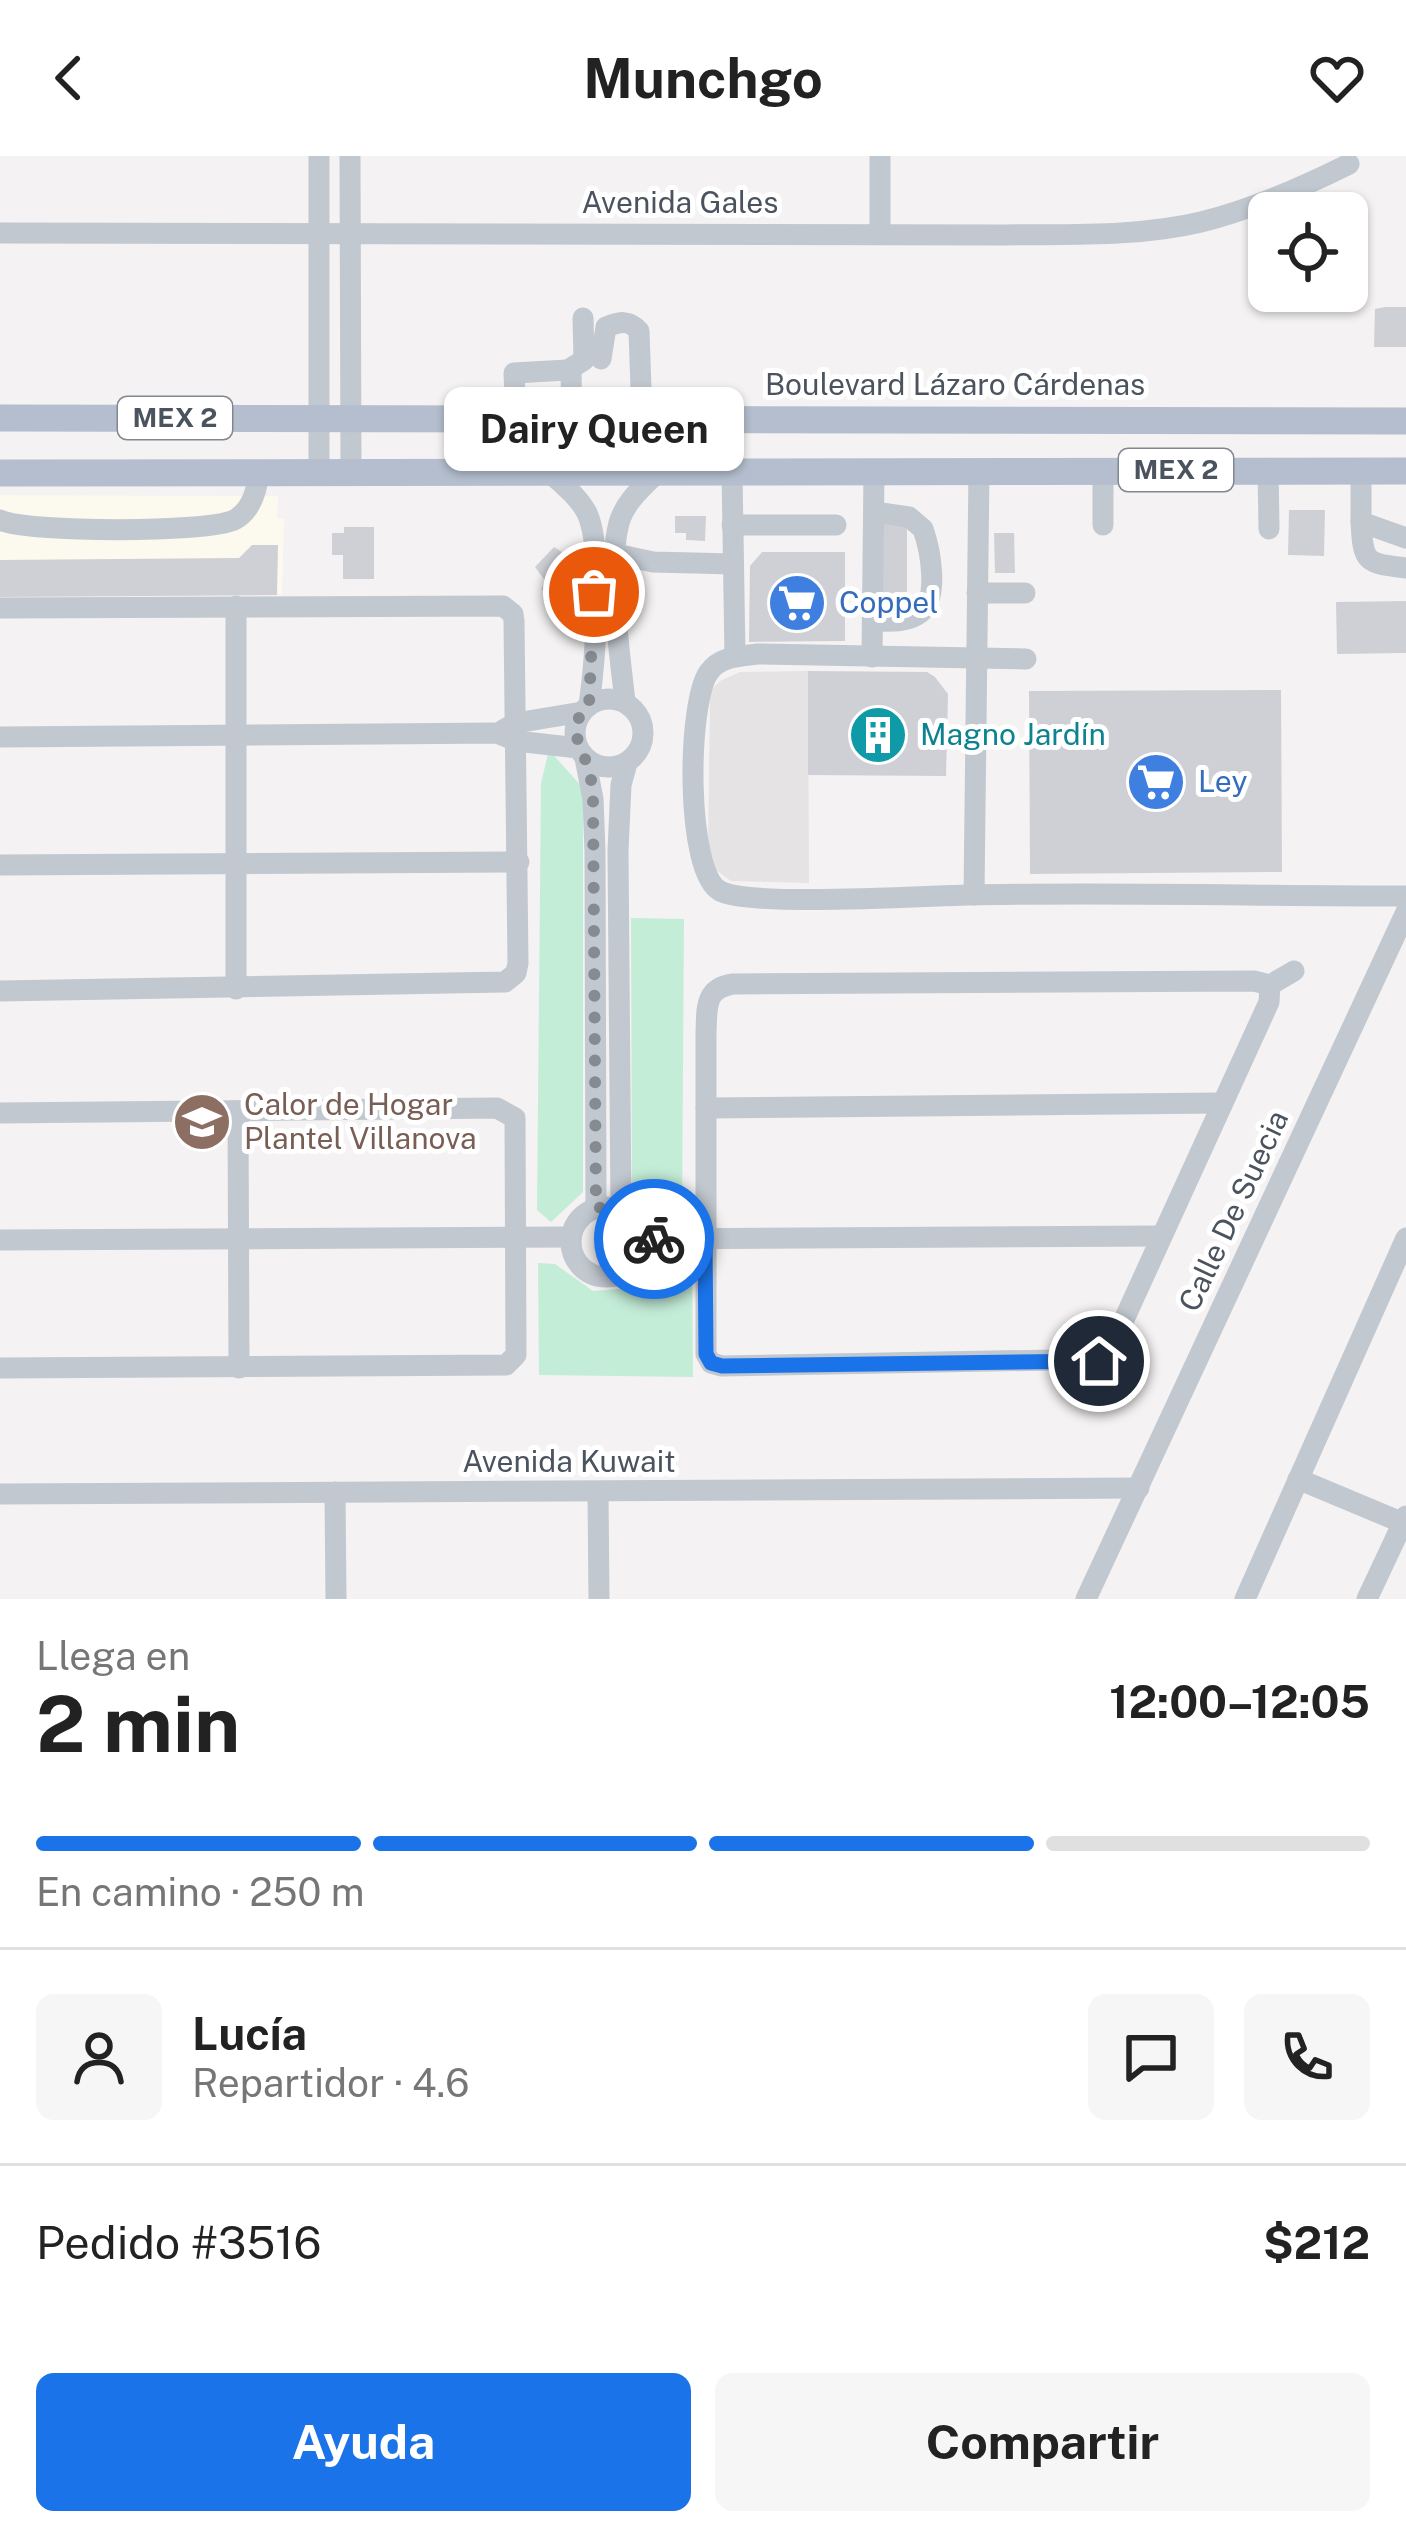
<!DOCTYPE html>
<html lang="es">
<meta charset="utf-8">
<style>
body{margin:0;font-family:"Public Sans",sans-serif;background:#f6f6f6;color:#222;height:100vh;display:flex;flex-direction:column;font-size:45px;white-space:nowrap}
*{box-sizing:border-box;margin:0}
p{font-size:39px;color:#767676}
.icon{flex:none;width:66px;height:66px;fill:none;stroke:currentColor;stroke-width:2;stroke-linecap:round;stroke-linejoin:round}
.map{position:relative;height:1443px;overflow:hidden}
.details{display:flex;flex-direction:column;background:#fff;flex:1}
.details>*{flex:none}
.controls{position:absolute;left:1248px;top:36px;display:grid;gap:24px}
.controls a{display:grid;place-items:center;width:120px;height:120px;border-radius:18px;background:#fff;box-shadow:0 3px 9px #0004;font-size:60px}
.pin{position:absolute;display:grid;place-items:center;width:102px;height:102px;color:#fff;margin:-51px;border:6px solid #fff;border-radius:50%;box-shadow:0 3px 12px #0007}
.courier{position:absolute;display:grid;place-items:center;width:120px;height:120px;margin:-60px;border:9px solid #1a73e8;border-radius:50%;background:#fff;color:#222;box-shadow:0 3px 15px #0007}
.bubble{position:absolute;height:84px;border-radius:18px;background:#fff;box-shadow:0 3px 9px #0004;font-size:39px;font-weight:700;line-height:84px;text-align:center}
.headline em{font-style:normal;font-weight:700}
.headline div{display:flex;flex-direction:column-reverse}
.headline{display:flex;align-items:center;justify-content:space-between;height:204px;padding:0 36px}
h1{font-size:78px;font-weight:700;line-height:90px}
.bar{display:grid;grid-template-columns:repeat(4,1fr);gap:18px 12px;align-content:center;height:144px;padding:0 36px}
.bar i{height:15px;border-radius:9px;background:#e0e0e0}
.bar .current{background:#1a73e8}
.bar p{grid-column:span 4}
.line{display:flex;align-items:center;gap:30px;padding:0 36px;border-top:3px solid #e0e0e0}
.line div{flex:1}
.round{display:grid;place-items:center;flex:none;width:126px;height:126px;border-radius:18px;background:#f6f6f6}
.button{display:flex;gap:24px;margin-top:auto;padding:24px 36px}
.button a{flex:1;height:138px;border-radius:18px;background:#1a73e8;color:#fff;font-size:48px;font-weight:700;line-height:138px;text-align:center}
.button a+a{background:#f6f6f6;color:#222}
header{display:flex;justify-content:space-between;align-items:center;height:156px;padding:0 36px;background:#fff;font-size:54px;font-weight:700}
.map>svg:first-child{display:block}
.commercial{fill:#fcf9ee}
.education{fill:#e5e3e3}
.green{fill:#c4edd8}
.building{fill:#cfd0d6}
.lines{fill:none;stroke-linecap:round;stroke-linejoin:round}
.minor{stroke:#c1c8cf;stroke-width:21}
.major{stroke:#b4bece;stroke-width:27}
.done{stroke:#868b92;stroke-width:12;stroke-dasharray:0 21.6}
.route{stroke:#1a73e8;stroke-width:15}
.labels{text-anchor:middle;stroke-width:10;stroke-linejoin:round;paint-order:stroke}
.shield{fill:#fff;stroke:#81878e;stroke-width:3}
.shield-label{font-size:27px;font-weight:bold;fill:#4b535e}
.street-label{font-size:30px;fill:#4b535e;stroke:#fff}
.shop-label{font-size:30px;fill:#366cbe;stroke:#fff;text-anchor:start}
.culture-label{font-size:30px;fill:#0d838f;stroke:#fff;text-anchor:start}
.education-label{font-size:30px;fill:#785e54;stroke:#fff;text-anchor:start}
</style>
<header><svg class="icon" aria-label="back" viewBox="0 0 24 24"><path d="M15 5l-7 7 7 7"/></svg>Munchgo<svg class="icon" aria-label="heart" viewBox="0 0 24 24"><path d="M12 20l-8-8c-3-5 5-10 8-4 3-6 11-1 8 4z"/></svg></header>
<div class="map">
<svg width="1406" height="1443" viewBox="0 0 1406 1443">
<rect width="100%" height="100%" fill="#f4f2f2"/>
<path class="commercial" d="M 0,339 L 278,340 L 277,362 L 284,363 L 282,438 L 0,441 Z"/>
<path class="education" d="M 808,515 L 809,727 L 731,725 L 713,712 L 708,700 L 710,536 L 720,525 L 740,516 Z"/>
<g class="green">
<path d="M 549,594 L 583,632 L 583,1036 L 551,1066 L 537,1054 L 541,627 Z"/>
<path d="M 631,762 L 684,763 L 682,1061 L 632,1036 Z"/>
<path d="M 663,1099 L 692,1101 L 693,1221 L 539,1219 L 538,1107 L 555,1108 L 593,1135 L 634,1132 Z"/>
</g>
<g class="building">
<path d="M 1385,151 L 1406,151 L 1406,191 L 1374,191 L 1375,153 Z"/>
<path d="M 1289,354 L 1325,354 L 1324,400 L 1288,399 Z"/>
<path d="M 675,360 L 706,360 L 705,385 L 686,384 L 686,377 L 675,377 Z"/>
<path d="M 879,368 L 907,368 L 907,440 L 880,440 Z"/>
<path d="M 344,371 L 374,371 L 374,423 L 343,423 L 343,399 L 332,399 L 332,377 L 344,377 Z"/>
<path d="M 994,377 L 1014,377 L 1015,417 L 995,417 Z"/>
<path d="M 252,389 L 278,389 L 277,439 L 0,441 L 0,404 L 239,402 Z"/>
<path d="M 554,391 L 573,403 L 553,439 L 541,433 L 546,426 L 535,411 Z"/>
<path d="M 762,396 L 845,396 L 845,485 L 749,486 L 750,410 Z"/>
<path d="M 1406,445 L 1406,497 L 1337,498 L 1336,446 Z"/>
<path d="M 808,515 L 927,516 L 935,521 L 948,538 L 946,620 L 808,619 Z"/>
<path d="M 1281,534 L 1282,716 L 1030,718 L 1029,535 Z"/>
</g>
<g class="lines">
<g class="minor">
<path d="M 350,0 L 351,316"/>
<path d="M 880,0 L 880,77"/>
<path d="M 0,77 L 1005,79 C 1069,78 1138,81 1201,66 C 1253,53 1301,32 1349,8"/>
<path d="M 601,203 L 606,171 C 619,166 629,163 639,175 L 642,262"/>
<path d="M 568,214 L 584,204 L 583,162"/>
<path d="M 516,262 L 514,217 L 568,214 L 571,218 L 572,262"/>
<path d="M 1103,314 L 1103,369"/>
<path d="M 1268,314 L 1269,373"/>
<path d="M 548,315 C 562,328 578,340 587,357 C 604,394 595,507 589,549"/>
<path d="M 732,315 L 735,500"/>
<path d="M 1361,315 L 1361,366 L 1406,382"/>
<path d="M 319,316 L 319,0"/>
<path d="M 0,364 C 28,377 207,377 234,364 C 252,355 257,334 259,316"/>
<path d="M 1361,366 C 1363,408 1366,407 1406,412"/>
<path d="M 732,369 L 836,369"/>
<path d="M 616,398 L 653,406 L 733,408"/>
<path d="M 977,437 L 1025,437"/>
<path d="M 0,452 L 503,450 L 513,458 L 514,465 L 518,807 L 516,817 L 505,826 L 0,835"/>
<path d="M 873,465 C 888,465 908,467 920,457 C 940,442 930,393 923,373 L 909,361 L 874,356"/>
<path d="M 872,501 L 874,314"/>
<path d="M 1026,503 L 758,498 C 741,500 720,500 709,516 C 687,546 685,716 720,735 C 750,751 923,740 967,739 C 1113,736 1260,740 1406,740"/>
<circle cx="609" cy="577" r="34"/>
<path d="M 625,546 C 620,499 607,411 619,367 C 625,345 644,330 659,315"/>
<path d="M 503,574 L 516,567 L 582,556"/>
<path d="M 0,581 L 497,577 L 516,585 L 578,592"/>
<path d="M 585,602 L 593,643 L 595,696 L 596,1052"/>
<path d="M 0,709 L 519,706"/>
<path d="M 974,739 L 979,313"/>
<path d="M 1254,825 L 1270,829 L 1269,846 L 1106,1203 L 722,1210 L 711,1207 L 706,1198 L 706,878 C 707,853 704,832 733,828 Z"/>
<path d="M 1270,829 L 1294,815"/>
<path d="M 236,833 L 236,450"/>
<path d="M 706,952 L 1220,947"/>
<path d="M 238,955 L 239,1212"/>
<path d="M 0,957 L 497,952 L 515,962 L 516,1199 L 506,1209 L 0,1212"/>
<circle cx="606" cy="1086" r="35"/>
<path d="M 621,1054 L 618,694 L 621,629 L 627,607"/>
<path d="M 641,1083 L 1161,1080"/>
<path d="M 0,1084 L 571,1081"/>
<path d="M 1298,1323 L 1403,1367"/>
<path d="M 335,1336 L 336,1443"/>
<path d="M 598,1337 L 599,1443"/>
<path d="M 0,1338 L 1139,1332"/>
<path d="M 1086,1443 L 1406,756"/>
<path d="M 1245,1443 L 1406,1082"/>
<path d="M 1367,1443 L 1406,1360"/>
</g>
<g class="major">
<path d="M 0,262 L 1406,265"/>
<path d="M 0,317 L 1406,315"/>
</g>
</g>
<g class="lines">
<path class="done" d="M 594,436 L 589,549 C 569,568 576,581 585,603 C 591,615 592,630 593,643 L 596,1052 C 620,1049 635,1060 641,1083 L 654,1083"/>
<path class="route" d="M 654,1083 L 705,1083 L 706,1198 L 711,1207 L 722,1210 L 1099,1205"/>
</g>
<defs>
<symbol id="supermarket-disc" viewBox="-11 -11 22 22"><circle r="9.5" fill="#3f7fe0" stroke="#fff"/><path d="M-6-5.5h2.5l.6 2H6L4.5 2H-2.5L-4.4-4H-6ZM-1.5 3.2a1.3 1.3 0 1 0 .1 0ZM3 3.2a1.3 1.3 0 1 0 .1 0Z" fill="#fff"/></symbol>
<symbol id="building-disc" viewBox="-11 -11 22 22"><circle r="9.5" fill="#0f9aa8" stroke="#fff"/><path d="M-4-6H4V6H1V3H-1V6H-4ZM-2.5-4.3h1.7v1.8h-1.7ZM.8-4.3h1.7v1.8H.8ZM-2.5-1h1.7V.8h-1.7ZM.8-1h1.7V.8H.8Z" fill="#fff"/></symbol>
<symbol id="school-disc" viewBox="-11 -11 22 22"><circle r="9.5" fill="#8d6e63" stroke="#fff"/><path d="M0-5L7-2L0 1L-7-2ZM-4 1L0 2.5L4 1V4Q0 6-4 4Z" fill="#fff"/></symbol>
</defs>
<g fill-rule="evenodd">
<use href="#supermarket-disc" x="764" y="414" width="66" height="66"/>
<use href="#building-disc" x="845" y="546" width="66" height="66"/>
<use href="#supermarket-disc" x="1123" y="593" width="66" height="66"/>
<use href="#school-disc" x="169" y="933" width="66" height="66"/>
</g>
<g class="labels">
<g class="shield">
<rect x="118" y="241" width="114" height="42" rx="9"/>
<rect x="1119" y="293" width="114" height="42" rx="9"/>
</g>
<g class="shield-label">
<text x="175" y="271">MEX 2</text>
<text x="1176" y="323">MEX 2</text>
</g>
<g class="street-label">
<text x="680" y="57">Avenida Gales</text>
<text x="955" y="239">Boulevard Lázaro Cárdenas</text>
<text transform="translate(1234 1055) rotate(-65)" y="10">Calle De Suecia</text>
<text x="569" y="1316">Avenida Kuwait</text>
</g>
<g class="shop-label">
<text x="839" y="457">Coppel</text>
<text x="1198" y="636">Ley</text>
</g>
<g class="culture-label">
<text x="920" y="589">Magno Jardín</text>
</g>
<g class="education-label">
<text x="244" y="959">Calor de Hogar<tspan x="244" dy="34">Plantel Villanova</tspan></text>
</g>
</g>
</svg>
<div class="controls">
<a><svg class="icon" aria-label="locate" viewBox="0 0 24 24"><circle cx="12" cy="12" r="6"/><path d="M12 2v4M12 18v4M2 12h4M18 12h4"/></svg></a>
</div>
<div class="pin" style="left:594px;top:436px;background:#ea580c"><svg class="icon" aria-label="bag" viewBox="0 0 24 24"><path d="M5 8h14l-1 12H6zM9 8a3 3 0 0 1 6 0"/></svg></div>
<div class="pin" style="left:1099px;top:1205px;background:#1f2937"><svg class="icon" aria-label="home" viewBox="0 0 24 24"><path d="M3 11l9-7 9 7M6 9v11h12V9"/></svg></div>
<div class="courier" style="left:654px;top:1083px"><svg class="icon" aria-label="bike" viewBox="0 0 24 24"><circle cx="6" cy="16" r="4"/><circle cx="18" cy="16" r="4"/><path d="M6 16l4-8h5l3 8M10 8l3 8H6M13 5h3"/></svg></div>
<div class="bubble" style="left:444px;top:231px;width:300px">Dairy Queen</div>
</div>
<section class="details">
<div class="headline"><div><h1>2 min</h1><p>Llega en</p></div><em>12:00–12:05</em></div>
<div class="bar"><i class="current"></i><i class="current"></i><i class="current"></i><i></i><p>En camino · 250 m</p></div>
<div class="line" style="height:216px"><a class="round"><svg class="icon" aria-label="person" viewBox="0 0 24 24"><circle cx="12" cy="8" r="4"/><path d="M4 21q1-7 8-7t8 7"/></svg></a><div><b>Lucía</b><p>Repartidor · 4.6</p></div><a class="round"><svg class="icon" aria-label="chat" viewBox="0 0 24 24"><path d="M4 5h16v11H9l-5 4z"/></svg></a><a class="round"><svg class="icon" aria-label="phone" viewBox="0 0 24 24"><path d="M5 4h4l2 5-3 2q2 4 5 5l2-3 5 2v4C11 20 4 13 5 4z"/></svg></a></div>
<div class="line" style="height:156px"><div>Pedido #3516</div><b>$212</b></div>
<div class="button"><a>Ayuda</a><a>Compartir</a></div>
</section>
